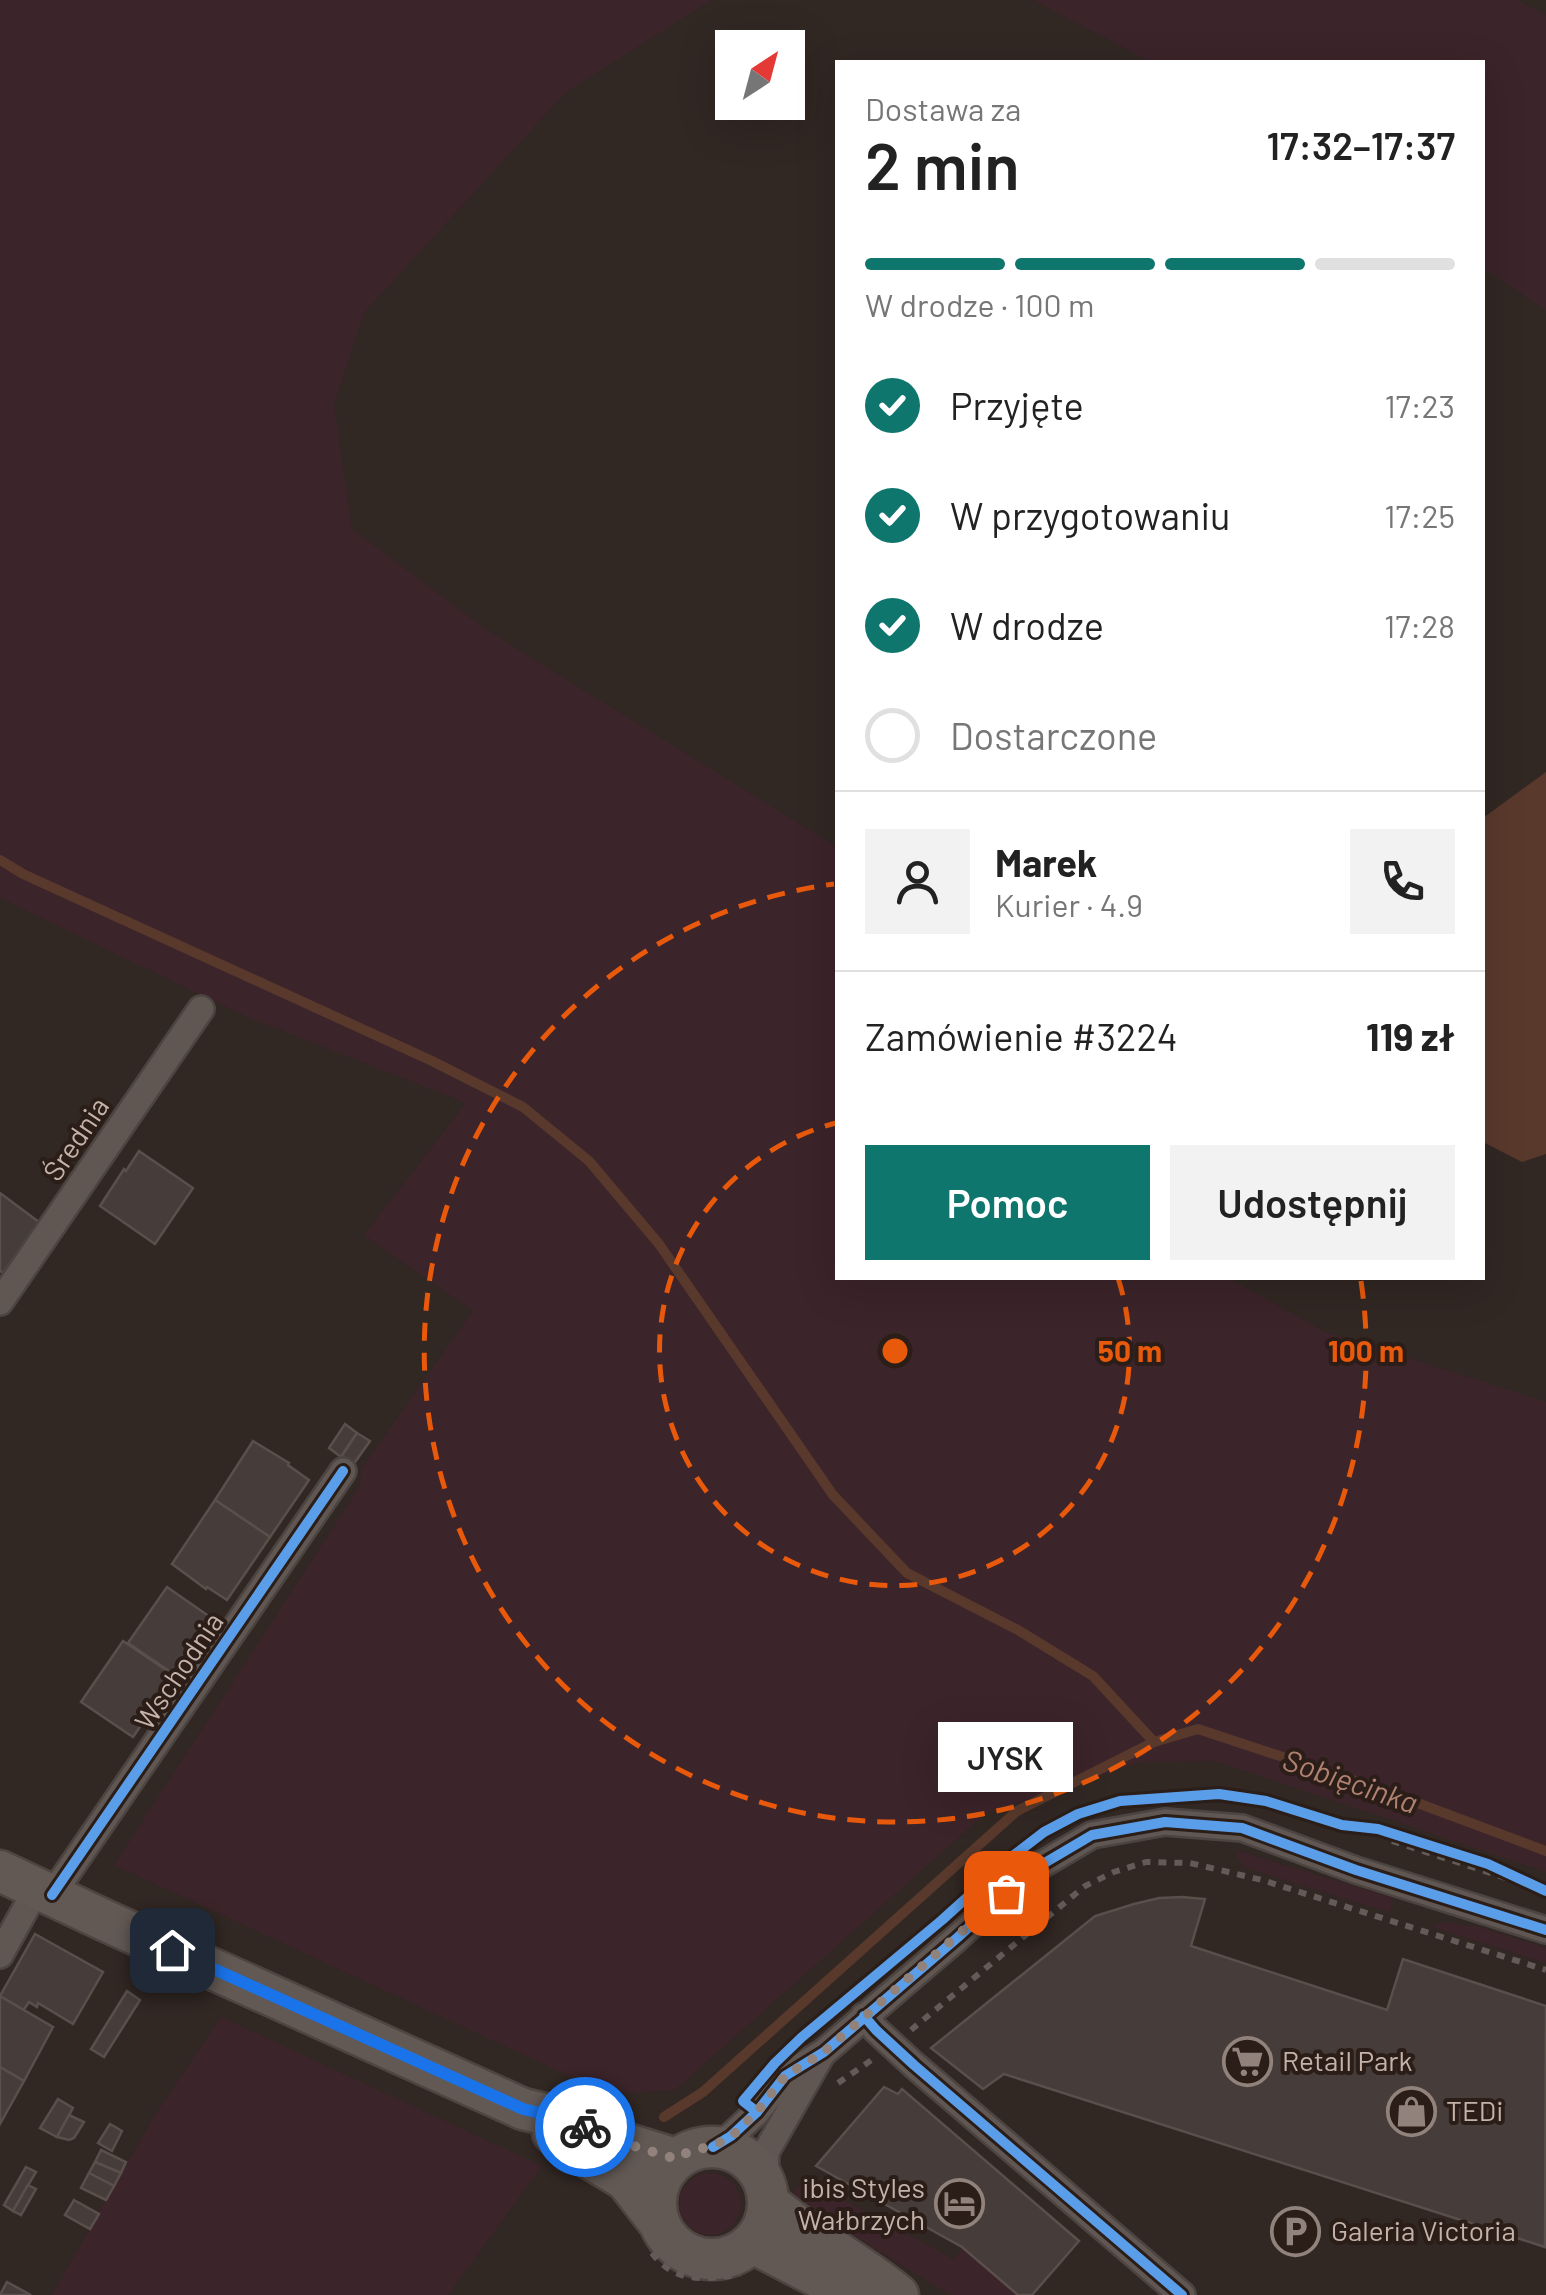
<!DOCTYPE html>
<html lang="pl">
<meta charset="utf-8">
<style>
body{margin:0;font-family:Barlow,sans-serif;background:#f2f2f2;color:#222;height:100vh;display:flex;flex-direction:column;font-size:38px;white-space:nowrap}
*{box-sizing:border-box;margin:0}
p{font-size:32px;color:#767676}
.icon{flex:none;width:55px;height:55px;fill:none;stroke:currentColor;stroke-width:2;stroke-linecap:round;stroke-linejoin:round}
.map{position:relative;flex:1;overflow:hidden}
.drawer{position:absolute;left:835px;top:60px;width:650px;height:1220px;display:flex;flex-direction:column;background:#fff;border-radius:0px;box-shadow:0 10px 40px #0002}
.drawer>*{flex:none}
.needle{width:65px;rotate:36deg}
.fabs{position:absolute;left:715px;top:30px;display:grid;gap:20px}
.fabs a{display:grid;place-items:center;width:90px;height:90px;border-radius:0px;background:#fff;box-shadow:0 10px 40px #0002;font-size:50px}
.pin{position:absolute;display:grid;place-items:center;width:85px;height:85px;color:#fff;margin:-42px;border-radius:20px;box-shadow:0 5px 15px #0006}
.courier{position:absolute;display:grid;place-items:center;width:100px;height:100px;margin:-50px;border:8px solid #1a73e8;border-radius:50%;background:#fff;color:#222;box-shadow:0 2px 12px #0007}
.bubble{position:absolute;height:70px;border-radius:0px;background:#fff;box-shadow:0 10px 40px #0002;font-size:32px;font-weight:600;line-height:70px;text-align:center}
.headline em{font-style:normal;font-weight:600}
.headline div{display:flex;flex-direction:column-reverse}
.headline{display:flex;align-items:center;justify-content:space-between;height:170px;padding:0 30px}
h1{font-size:65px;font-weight:600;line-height:75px}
.bar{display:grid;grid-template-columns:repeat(4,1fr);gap:15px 10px;align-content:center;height:120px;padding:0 30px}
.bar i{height:12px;border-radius:8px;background:#e0e0e0}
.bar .current{background:#0f766e}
.bar p{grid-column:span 4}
.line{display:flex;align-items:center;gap:25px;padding:0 30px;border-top:2px solid #e0e0e0}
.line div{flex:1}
.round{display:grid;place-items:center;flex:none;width:105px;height:105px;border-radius:0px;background:#f2f2f2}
ol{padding:0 30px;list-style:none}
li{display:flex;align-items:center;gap:30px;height:110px}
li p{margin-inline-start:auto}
li .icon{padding:10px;border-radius:50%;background:#0f766e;color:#fff;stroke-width:4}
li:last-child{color:#767676}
li i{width:55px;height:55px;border:5px solid #e0e0e0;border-radius:50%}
.button{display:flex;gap:20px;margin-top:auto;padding:20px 30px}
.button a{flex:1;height:115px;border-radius:0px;background:#0f766e;color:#fff;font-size:40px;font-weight:600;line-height:115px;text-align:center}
.button a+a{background:#f2f2f2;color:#222}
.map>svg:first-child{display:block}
.green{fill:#3b242a}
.water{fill:#59392c}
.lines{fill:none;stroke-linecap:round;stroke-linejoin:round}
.stream{stroke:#59392c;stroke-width:10}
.building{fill:#463c39;stroke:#5a4f4a;stroke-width:2.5}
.street-casing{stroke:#4b4440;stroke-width:30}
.primary-casing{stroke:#4e4440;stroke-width:45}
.path{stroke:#645a58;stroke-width:6;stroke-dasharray:8 8;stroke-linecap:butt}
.street{stroke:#605652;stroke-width:25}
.primary{stroke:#625954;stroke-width:40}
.cycleway-casing{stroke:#2b1d17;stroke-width:16}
.cycleway{stroke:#5a9eea;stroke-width:10}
.done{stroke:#91827b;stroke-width:10;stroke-dasharray:0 18}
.route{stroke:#1a73e8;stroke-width:12}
.ring{fill:none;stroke:#e8590c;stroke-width:5;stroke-dasharray:18 12}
.labels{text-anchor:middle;stroke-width:8;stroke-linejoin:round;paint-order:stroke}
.street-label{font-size:28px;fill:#c5b3aa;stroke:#2b1d17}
.poi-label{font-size:28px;fill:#c5b3aa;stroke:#2b1d17;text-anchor:start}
.water-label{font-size:30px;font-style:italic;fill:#b08170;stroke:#2b1d17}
.centre{fill:#e8590c;stroke:#2b1d17;stroke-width:5}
.ring-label{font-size:30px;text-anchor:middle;font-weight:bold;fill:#e8590c;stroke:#2b1d17;stroke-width:8;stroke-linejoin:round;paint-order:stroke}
</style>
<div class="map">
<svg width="1546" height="2295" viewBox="0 0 1546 2295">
<rect width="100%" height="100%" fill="#312723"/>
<g class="green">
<path d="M 0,0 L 711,0 L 565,93 L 364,313 L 334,405 L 352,529 L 488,631 L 837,847 L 838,1278 L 1228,1278 L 1324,1331 L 1546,1402 L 1546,1872 L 1215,1761 L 1141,1762 L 985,1814 L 675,2090 L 628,2093 L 591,2086 L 114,1865 L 360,1486 L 361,1469 L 473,1311 L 364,1235 L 466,1103 L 245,1016 L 0,898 Z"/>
<path d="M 1033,0 L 1516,0 L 1546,15 L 1546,310 L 1483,268 L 1482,62 L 1151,62 Z"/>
<path d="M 1239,1851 L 1390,1897 L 1393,1903 L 1390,1911 L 1387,1912 L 1244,1867 L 1236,1856 Z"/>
<path d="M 1443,1922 L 1479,1927 L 1546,1948 L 1546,1963 L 1432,1927 Z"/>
<path d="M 221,2017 L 542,2166 L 448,2295 L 52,2295 L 155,2115 Z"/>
<circle cx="710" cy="2204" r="31"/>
<path d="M 809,2181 L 955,2260 L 962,2247 L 1018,2295 L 950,2295 L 800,2202 L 796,2197 L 795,2198 L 793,2195 L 801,2183 Z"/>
</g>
<path class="water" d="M 1546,772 L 1546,1154 L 1522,1162 L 1483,1142 L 1483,818 Z"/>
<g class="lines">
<g class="stream">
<path d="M 0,860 L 23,874 L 430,1060 L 523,1107 L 589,1161 L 659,1244 L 833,1495 L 907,1573 L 1018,1630 L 1093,1676 L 1154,1742"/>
<path d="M 664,2117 L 703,2092 L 1017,1811 L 1154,1742 L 1198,1729 L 1380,1789 L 1546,1851"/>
</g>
</g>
<g class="building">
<path d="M 139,1151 L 193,1188 L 155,1244 L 100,1206 L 124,1169 L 126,1171 Z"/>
<path d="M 0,1193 L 39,1222 L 3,1273 L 0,1271 Z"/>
<path d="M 345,1424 L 357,1433 L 341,1457 L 329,1448 Z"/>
<path d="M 357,1433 L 370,1441 L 353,1465 L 341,1457 Z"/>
<path d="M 253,1441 L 289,1463 L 288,1465 L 309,1480 L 270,1537 L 215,1500 Z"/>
<path d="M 215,1500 L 270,1537 L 227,1600 L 207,1587 L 206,1589 L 172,1564 Z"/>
<path d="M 167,1587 L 213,1619 L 175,1675 L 128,1643 Z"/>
<path d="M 123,1641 L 175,1676 L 133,1737 L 81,1702 Z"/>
<path d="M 1182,1897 L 1205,1899 L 1191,1946 L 1387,2010 L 1403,1959 L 1546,2006 L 1545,2247 L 1004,2074 L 983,2089 L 931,2048 L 1095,1916 L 1134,1904 L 1159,1898 Z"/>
<path d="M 35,1934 L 103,1972 L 73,2024 L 38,2003 L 37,2007 L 29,2002 L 23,2011 L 0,1996 Z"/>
<path d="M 127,1991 L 140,2000 L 104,2057 L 91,2049 Z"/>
<path d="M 0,1996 L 53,2027 L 24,2081 L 0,2067 Z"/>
<path d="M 0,2067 L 24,2081 L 0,2124 Z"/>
<path d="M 884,2087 L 898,2094 L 902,2089 L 1079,2241 L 1032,2295 L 1018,2295 L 962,2247 L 816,2166 Z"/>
<path d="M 58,2099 L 73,2108 L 57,2137 L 40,2128 Z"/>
<path d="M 69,2115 L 84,2122 L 74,2138 L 69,2140 L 57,2137 Z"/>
<path d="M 110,2124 L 122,2131 L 112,2151 L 98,2143 Z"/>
<path d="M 101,2150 L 126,2162 L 121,2173 L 95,2162 Z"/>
<path d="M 95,2162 L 121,2173 L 114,2186 L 89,2173 Z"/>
<path d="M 26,2167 L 36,2172 L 13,2211 L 4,2205 Z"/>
<path d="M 89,2173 L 114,2186 L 106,2200 L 81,2188 Z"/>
<path d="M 28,2185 L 36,2189 L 21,2215 L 13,2211 Z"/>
<path d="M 74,2200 L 99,2214 L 90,2229 L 65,2215 Z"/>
<path d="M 7,2282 L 31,2295 L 0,2295 Z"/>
</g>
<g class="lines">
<defs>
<g id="street">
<path d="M 0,1302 L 201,1009"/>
<path d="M 52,1895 L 343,1471"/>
<path d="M 0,1955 L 37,1888"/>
<path d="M 864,2016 L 876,2030 L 914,2065 L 1182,2295"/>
<path d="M 713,2147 L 731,2136 L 757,2112 L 785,2076 L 824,2052 L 957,1938 L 1031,1871 L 1092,1835 L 1165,1822 L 1242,1828 L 1356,1870 L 1546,1930"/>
<path d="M 765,2184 L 766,2152 L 822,2054"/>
</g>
<g id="primary">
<path d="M 0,1871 L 104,1920 L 523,2109 L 570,2120 L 621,2142 L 676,2159"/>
<path d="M 553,2133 L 568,2145 L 626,2180 L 657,2220"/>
<circle cx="712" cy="2203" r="56"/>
<path d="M 769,2203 C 809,2238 857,2261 898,2295"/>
<path d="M 753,2243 L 853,2295"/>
</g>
</defs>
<use href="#street" class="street-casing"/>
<use href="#primary" class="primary-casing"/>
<g class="path">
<path d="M 1392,1841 L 1543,1890"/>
<path d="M 911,2030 L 1085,1886 L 1114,1872 L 1146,1862 L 1190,1863 L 1262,1880 L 1546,1970"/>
<path d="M 838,2083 L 873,2059"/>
<path d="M 652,2253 C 675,2284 706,2280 740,2274"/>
</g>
<use href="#street" class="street"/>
<use href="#primary" class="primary"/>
<defs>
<g id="cycleway">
<path d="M 52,1895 L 343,1471"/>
<path d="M 864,2016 L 876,2030 L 914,2065 L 1182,2295"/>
<path d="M 757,2112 L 743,2101 L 775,2063 L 802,2037 L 942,1920 L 1014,1855 L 1044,1832 L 1078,1814 L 1120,1801 L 1219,1794 L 1266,1801 L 1342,1825 L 1378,1829 L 1488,1864 L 1546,1891"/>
<path d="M 713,2147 L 731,2136 L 757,2112 L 785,2076 L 824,2052 L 957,1938 L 1031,1871 L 1092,1835 L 1165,1822 L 1242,1828 L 1356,1870 L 1546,1930"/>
</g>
</defs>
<use href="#cycleway" class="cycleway-casing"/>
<use href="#cycleway" class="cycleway"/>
</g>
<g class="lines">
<path class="done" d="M 585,2127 L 621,2142 L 676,2159 L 690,2151 L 713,2146 L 732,2136 L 757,2112 L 785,2076 L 824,2052 L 1006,1893"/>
<path class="route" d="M 172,1950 L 523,2109 L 570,2120 L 585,2127"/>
</g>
<g class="ring">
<path d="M1118 1278A235 235 0 1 1 836 1123"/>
<path d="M1361 1281A471 471 0 1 1 834 884"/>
</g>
<defs>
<symbol id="supermarket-ring" viewBox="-11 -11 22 22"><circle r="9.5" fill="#2b1d17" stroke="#91827b" stroke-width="1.5"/><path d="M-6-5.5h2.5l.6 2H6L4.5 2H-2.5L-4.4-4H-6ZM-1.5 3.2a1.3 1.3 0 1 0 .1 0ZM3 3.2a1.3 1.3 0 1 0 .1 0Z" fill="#91827b"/></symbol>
<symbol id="shop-ring" viewBox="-11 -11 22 22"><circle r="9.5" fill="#2b1d17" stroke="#91827b" stroke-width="1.5"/><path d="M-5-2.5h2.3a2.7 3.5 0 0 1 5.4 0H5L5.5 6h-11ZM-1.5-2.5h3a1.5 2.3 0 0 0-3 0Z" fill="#91827b"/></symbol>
<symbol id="hotel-ring" viewBox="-11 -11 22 22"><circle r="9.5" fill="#2b1d17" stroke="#91827b" stroke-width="1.5"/><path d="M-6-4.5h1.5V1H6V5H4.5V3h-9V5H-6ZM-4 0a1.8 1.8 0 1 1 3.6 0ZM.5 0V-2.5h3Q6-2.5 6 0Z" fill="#91827b"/></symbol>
<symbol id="parking-ring" viewBox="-11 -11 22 22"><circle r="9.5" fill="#2b1d17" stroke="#91827b" stroke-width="1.5"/><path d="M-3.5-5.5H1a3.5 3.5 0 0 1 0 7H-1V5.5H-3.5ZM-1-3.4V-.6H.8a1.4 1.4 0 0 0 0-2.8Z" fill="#91827b"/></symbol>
</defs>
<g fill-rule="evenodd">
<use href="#supermarket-ring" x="1220" y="2034" width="55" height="55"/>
<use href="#shop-ring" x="1384" y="2084" width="55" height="55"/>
<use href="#hotel-ring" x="932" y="2176" width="55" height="55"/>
<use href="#parking-ring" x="1268" y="2204" width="55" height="55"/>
</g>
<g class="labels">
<g class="street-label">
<text transform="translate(76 1139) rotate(-56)" y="10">Średnia</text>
<text transform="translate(179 1671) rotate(-56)" y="10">Wschodnia</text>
</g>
<g class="poi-label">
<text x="1282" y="2071">Retail Park</text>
<text x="1446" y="2121">TEDi</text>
<text x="925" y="2198" text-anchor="end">ibis Styles<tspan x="925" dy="32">Wałbrzych</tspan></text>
<text x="1331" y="2241">Galeria Victoria</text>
</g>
<g class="water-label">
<text transform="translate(1350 1782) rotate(19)" y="10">Sobięcinka</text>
</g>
</g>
<circle cx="895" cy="1351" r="15" class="centre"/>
<g class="ring-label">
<text x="1130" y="1362">50 m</text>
<text x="1366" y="1362">100 m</text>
</g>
</svg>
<div class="fabs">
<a><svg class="needle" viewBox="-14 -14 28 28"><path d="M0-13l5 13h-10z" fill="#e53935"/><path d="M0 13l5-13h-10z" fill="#767676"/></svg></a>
</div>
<div class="pin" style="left:1006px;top:1893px;background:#ea580c"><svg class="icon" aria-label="bag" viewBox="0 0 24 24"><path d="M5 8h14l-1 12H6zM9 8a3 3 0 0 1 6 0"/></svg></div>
<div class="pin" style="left:172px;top:1950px;background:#1f2937"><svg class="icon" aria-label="home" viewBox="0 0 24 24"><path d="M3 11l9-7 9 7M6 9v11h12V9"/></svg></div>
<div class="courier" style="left:585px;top:2127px"><svg class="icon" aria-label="bike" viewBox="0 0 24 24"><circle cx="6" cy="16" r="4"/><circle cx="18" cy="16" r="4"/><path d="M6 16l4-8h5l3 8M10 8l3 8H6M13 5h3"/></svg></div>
<div class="bubble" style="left:938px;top:1722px;width:135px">JYSK</div>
<section class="drawer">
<div class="headline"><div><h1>2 min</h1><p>Dostawa za</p></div><em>17:32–17:37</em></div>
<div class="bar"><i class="current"></i><i class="current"></i><i class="current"></i><i></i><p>W drodze · 100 m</p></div>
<ol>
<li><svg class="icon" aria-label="check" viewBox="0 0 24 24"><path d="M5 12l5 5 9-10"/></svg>Przyjęte<p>17:23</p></li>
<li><svg class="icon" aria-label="check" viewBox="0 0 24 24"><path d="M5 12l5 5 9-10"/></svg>W przygotowaniu<p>17:25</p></li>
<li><svg class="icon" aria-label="check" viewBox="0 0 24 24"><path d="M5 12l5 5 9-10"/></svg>W drodze<p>17:28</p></li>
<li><i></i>Dostarczone</li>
</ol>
<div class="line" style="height:180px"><a class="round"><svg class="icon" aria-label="person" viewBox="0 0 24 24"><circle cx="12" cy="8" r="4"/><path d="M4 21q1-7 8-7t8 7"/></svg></a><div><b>Marek</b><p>Kurier · 4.9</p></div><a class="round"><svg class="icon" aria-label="phone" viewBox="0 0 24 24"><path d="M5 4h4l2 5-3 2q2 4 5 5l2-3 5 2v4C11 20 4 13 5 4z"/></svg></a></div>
<div class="line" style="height:130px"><div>Zamówienie #3224</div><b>119 zł</b></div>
<div class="button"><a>Pomoc</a><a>Udostępnij</a></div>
</section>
</div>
